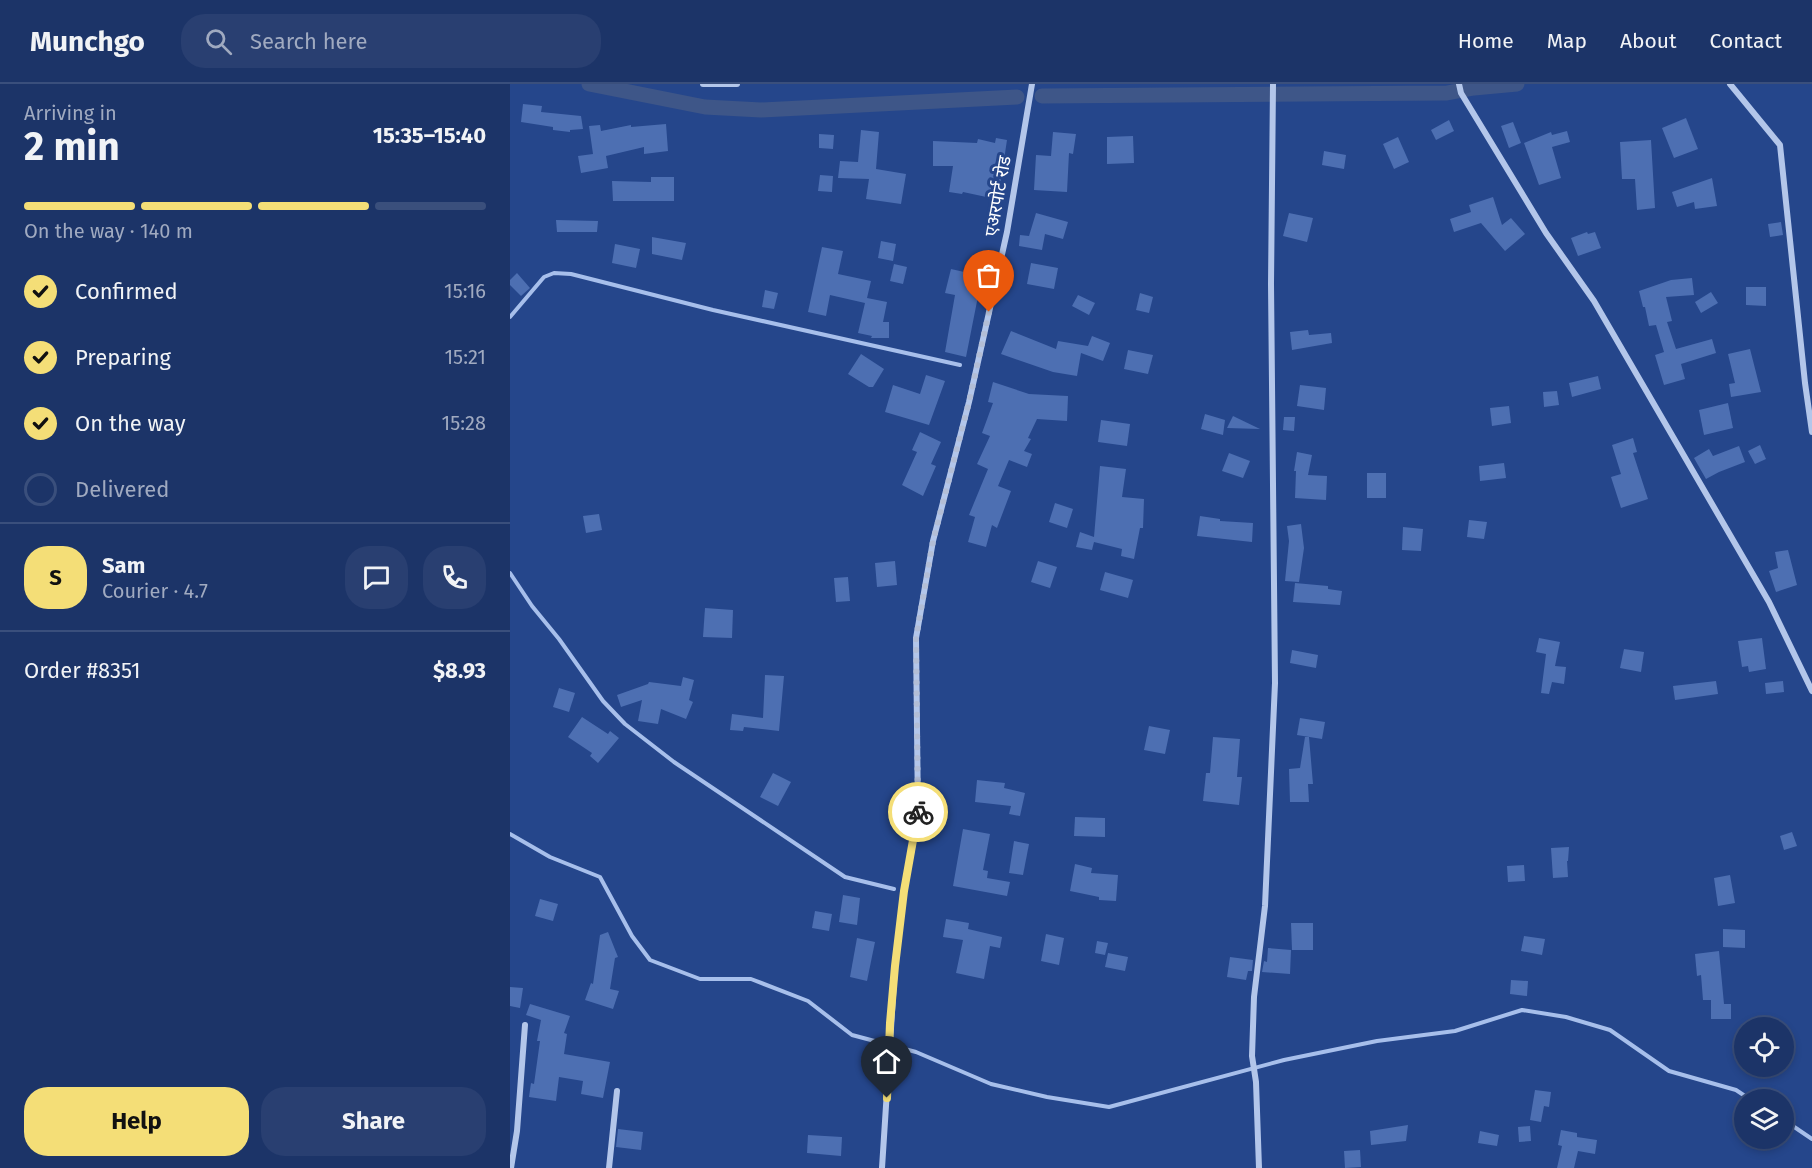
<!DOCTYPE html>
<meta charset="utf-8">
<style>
body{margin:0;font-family:"Fira Sans","Noto Sans Devanagari",sans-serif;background:#293f71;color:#f1f3f6;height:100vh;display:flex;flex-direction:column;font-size:22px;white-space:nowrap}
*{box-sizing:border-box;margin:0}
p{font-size:20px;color:#a0aac0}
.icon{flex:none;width:33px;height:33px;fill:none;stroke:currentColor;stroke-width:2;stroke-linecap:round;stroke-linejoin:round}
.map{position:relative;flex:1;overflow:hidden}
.drawer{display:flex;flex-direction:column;background:#1c3468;width:510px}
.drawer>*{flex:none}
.fabs{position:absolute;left:1224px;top:933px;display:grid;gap:12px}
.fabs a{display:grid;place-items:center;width:60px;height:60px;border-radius:50%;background:#1c3468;box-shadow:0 3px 9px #0003,0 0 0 2px #3a4f7c;font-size:30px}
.pin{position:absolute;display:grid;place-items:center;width:51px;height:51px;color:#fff;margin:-62px -26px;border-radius:50% 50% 50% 0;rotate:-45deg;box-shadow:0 0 6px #0007}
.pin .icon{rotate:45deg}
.courier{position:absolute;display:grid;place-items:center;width:60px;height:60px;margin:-30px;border:4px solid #f4de77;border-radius:50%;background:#fff;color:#222;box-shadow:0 2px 8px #0007}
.summary em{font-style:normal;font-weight:700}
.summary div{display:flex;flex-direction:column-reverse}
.summary{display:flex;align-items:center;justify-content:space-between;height:102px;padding:0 24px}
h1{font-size:39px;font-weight:700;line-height:45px}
.bar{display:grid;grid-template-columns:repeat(4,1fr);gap:9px 6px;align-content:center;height:72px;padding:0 24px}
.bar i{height:8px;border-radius:4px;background:#3a4f7c}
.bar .current{background:#f4de77}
.bar p{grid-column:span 4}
.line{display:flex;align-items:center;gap:15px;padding:0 24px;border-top:2px solid #3a4f7c}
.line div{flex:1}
.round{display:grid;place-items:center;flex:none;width:63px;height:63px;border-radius:24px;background:#293f71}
ol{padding:0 24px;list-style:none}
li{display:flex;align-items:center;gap:18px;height:66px}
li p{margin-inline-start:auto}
li .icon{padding:6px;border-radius:50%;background:#f4de77;color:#111;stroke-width:4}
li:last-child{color:#a0aac0}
li i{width:33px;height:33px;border:3px solid #3a4f7c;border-radius:50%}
.button{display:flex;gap:12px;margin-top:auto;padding:12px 24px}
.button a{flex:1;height:69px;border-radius:24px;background:#f4de77;color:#111;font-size:24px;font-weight:700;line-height:69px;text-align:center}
.button a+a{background:#293f71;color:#f1f3f6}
header{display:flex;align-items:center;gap:36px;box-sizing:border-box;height:84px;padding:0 30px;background:#1c3468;border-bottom:2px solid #3a4f7c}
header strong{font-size:28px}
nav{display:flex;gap:33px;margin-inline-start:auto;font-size:21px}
.search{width:420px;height:54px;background:#293f71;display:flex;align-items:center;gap:15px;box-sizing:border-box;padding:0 21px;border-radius:24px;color:#a0aac0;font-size:22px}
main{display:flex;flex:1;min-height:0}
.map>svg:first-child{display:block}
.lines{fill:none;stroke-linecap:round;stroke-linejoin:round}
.stream{stroke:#a7bfeb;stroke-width:4}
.canal{stroke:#3e5688;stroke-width:15}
.building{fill:#4d6fb2}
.minor{stroke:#b3c6ea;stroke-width:6}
.done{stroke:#b3bed6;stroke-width:6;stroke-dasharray:0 10.8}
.route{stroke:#f4de77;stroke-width:8}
.labels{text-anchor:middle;stroke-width:6;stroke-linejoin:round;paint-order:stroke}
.street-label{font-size:18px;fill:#fff;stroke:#25468b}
</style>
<header>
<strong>Munchgo</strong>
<div class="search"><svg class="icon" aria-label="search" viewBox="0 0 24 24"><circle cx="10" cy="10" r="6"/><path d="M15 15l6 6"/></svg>Search here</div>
<nav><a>Home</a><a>Map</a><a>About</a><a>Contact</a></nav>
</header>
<main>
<section class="drawer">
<div class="summary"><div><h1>2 min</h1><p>Arriving in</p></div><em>15:35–15:40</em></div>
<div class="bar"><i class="current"></i><i class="current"></i><i class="current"></i><i></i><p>On the way · 140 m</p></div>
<ol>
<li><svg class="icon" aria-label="check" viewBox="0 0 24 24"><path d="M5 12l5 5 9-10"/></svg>Confirmed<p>15:16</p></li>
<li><svg class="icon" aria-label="check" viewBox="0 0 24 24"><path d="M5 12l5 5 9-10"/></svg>Preparing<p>15:21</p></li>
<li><svg class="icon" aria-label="check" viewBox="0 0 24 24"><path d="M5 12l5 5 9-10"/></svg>On the way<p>15:28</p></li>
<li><i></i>Delivered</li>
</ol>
<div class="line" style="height:108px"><b class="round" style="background:#f4de77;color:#111">S</b><div><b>Sam</b><p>Courier · 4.7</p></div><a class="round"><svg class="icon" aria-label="chat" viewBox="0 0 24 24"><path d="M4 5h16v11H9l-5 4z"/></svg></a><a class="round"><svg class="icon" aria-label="phone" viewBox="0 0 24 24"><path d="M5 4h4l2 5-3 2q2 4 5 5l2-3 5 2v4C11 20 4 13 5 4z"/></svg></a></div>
<div class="line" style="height:78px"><div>Order #8351</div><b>$8.93</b></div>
<div class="button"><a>Help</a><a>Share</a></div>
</section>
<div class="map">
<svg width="1302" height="1084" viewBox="0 0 1302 1084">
<rect width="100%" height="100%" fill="#25468b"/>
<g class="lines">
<g class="stream">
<path d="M 0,233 L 34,193 L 44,189 L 61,190 L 203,226 L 450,281"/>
<path d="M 0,489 L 22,522 L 49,555 L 93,617 L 115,640 L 164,678 L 335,793 L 384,805"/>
<path d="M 0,750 L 40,773 L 90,793 L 122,852 L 140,876 L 190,895 L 241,895 L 298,917 L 342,951 L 406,968 L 481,1000 L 537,1013 L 599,1023 L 774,976 L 867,957 L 945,947 L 1012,926 L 1056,933 L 1100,946 L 1159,987 L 1226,1006 L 1241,1016"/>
<path d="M 1274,1036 L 1302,1055"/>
</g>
<g class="canal">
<path d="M 79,0 L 195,23 L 251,26 L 507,13"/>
<path d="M 532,12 L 937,9 L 964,4 L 1007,0"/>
</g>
</g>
<g class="building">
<path d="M 13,20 L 32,22 L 31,28 L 71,32 L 73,45 L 60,46 L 60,48 L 43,46 L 43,43 L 11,38 Z"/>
<path d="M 1176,34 L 1188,65 L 1164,74 L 1152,44 Z"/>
<path d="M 939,36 L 944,47 L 926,56 L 921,46 Z"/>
<path d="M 1003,38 L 1011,59 L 999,64 L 991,42 Z"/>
<path d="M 156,40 L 158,67 L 134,70 L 134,63 L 96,72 L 98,84 L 71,89 L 68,72 L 83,70 L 79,42 L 90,41 L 91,47 L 121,41 L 121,43 Z"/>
<path d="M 351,46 L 369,48 L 366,85 L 396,90 L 391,120 L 356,115 L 359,95 L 328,94 L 330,77 L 348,78 Z"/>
<path d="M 1057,47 L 1060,58 L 1042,63 L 1051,94 L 1029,101 L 1014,59 L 1041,48 L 1042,51 Z"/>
<path d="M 543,48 L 566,50 L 563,70 L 559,69 L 557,108 L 524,106 L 526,71 L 541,72 Z"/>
<path d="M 309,50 L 324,51 L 323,65 L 309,64 Z"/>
<path d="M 623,52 L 624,79 L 597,80 L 597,53 Z"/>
<path d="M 888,53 L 899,78 L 884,85 L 873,60 Z"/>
<path d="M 486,54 L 497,56 L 490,102 L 484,101 L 481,114 L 453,108 L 452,110 L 439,108 L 443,82 L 423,82 L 423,57 L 467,59 L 468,55 L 485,59 Z"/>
<path d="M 1141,56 L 1145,124 L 1127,126 L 1125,95 L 1112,95 L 1110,58 Z"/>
<path d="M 814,67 L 836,71 L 834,85 L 812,81 Z"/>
<path d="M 310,91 L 323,92 L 322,108 L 308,107 Z"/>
<path d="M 141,93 L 164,93 L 164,117 L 103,117 L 102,97 L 141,98 Z"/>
<path d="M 1202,94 L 1207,122 L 1185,125 L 1184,118 L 1167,123 L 1162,108 Z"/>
<path d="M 983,113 L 992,141 L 1001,134 L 1015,150 L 995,167 L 971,139 L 944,148 L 940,135 L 961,128 L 959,121 Z"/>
<path d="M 526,129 L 558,138 L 553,155 L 535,150 L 532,166 L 509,162 L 510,151 L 519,152 Z"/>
<path d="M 779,129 L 803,134 L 797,158 L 773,152 Z"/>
<path d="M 46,136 L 88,137 L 87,148 L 47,148 Z"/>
<path d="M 1271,138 L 1273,151 L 1260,153 L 1258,140 Z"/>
<path d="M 1077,148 L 1078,150 L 1085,148 L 1091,164 L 1068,172 L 1061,154 Z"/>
<path d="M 142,153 L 176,159 L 172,176 L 142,170 Z"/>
<path d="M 371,157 L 386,160 L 383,177 L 368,174 Z"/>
<path d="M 105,160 L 130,165 L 126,184 L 102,179 Z"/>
<path d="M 312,163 L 333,167 L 328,190 L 361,197 L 357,214 L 377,218 L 373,238 L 379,238 L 379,254 L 361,254 L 362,252 L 348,249 L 355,219 L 320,211 L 316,232 L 298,228 Z"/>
<path d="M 521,179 L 548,184 L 544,205 L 517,200 Z"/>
<path d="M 384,180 L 397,183 L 393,200 L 380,197 Z"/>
<path d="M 441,185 L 472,192 L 456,273 L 435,268 L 445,211 L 435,209 Z"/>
<path d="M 7,189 L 20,204 L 11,212 L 0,201 L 0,196 Z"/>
<path d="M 1182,194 L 1184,211 L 1156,213 L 1162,237 L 1157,238 L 1166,265 L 1202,255 L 1206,269 L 1171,280 L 1175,295 L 1154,301 L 1145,271 L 1154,268 L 1146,241 L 1139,242 L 1135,223 L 1133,223 L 1129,207 L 1161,196 Z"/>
<path d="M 1236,203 L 1256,203 L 1256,222 L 1236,221 Z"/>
<path d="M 255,206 L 268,209 L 264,225 L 252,223 Z"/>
<path d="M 1201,208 L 1208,219 L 1191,229 L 1185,218 Z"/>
<path d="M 630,209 L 643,213 L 639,229 L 626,226 Z"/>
<path d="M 568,211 L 585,219 L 579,231 L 562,222 Z"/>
<path d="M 798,246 L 799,251 L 821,249 L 822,259 L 782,266 L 780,248 Z"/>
<path d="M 501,247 L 546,265 L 548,257 L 578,262 L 582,252 L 600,259 L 593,277 L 571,269 L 567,292 L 543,288 L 491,270 Z"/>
<path d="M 1240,265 L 1251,308 L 1221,313 L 1219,300 L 1225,299 L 1218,270 Z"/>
<path d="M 618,266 L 643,271 L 638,290 L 614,285 Z"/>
<path d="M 351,270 L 374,285 L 363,303 L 359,303 L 338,290 Z"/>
<path d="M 416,291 L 435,297 L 419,341 L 375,328 L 383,301 L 410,310 Z"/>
<path d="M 1088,292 L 1091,305 L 1062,313 L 1059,299 Z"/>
<path d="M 483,298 L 519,310 L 558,312 L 557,337 L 527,335 L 518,354 L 521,355 L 514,367 L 522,370 L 517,383 L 499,376 L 488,402 L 501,407 L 487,444 L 482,441 L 476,463 L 458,458 L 465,433 L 459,431 L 478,385 L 467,380 L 480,352 L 472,349 L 483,319 L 478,318 Z"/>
<path d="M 790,301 L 816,304 L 814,326 L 787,322 Z"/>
<path d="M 1047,307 L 1049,321 L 1034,323 L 1033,308 Z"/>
<path d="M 1218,319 L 1223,344 L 1194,351 L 1189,326 Z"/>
<path d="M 999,322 L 1001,339 L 982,342 L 980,324 Z"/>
<path d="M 695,330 L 715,336 L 713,351 L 691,345 Z"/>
<path d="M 723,332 L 750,345 L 717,344 Z"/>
<path d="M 774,333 L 785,333 L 784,347 L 773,346 Z"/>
<path d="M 591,336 L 620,340 L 617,362 L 588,358 Z"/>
<path d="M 410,348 L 431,358 L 421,380 L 426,382 L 413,412 L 392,401 L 407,368 L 402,366 Z"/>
<path d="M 1123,354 L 1127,368 L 1123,369 L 1138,415 L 1111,424 L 1101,393 L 1111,390 L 1102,361 Z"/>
<path d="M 1250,361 L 1256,375 L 1245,380 L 1238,367 Z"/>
<path d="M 1229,362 L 1235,378 L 1209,388 L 1196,395 L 1184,374 L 1199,365 L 1203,372 Z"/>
<path d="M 787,368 L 802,371 L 798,391 L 817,392 L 816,416 L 785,414 L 786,387 L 784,387 Z"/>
<path d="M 719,369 L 740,377 L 733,394 L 712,387 Z"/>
<path d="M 994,379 L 996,394 L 970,397 L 969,382 Z"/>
<path d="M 590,382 L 616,385 L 612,413 L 634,415 L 633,444 L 630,444 L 624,475 L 611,472 L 612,465 L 584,458 L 582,466 L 566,463 L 570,448 L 584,453 Z"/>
<rect x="857" y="389" width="19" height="25"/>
<path d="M 545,419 L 563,425 L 557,444 L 539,438 Z"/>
<path d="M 89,430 L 92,446 L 76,449 L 73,432 Z"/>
<path d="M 690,432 L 710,435 L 710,437 L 743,439 L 742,458 L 687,452 Z"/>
<path d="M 959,436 L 977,438 L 974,455 L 957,453 Z"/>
<path d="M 791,440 L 794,464 L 789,498 L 775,497 L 779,457 L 777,442 Z"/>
<path d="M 893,443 L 913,445 L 911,467 L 892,466 Z"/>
<path d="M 1278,466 L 1287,501 L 1266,508 L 1259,487 L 1268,484 L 1265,468 Z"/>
<path d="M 385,477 L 387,501 L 367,503 L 365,479 Z"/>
<path d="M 528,477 L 547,483 L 540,504 L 521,498 Z"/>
<path d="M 595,488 L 623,496 L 618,514 L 590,506 Z"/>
<path d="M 338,493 L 340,517 L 326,518 L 324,494 Z"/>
<path d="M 785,499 L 818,502 L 818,505 L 832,507 L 830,521 L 783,518 Z"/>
<path d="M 195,524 L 223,526 L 222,554 L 193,553 Z"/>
<path d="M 1029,554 L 1050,558 L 1045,582 L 1056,583 L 1054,600 L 1042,598 L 1039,610 L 1031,609 L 1036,570 L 1026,568 Z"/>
<path d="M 1252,554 L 1256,585 L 1239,588 L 1238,582 L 1232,583 L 1228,557 Z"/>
<path d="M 1114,565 L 1134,568 L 1131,588 L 1110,584 Z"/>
<path d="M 782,566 L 808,571 L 806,584 L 780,579 Z"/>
<path d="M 255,591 L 274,592 L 269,647 L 234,643 L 233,647 L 220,646 L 222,630 L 253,634 Z"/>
<path d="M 173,593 L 184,596 L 179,616 L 183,618 L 176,635 L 151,625 L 148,640 L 128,637 L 132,616 L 111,623 L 107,611 L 138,600 L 139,598 L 171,602 Z"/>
<path d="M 1206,597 L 1208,610 L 1165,616 L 1163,602 Z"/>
<path d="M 1273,597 L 1274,608 L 1256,610 L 1255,599 Z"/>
<path d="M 49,604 L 65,609 L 59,628 L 43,623 Z"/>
<path d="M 72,633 L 98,650 L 100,647 L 109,654 L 88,679 L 80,672 L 82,669 L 58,653 Z"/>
<path d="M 790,634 L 815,638 L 812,655 L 787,651 Z"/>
<path d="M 639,642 L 660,646 L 655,670 L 634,666 Z"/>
<path d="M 703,653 L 730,655 L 727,693 L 732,693 L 729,721 L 693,717 L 696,689 L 700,689 Z"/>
<path d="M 795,653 L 799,653 L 803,700 L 798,700 L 799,718 L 780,718 L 779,685 L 790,684 Z"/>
<path d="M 263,689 L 281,698 L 268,722 L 250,713 Z"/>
<path d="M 467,696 L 495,699 L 494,704 L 515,709 L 510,732 L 499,730 L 501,722 L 465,718 Z"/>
<path d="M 565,733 L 595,734 L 595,753 L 564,752 Z"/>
<path d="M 453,745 L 480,750 L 473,786 L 478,787 L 477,794 L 500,798 L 497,812 L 443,802 Z"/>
<path d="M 1282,748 L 1287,762 L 1274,766 L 1270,752 Z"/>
<path d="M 504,757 L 519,760 L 513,791 L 499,789 Z"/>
<path d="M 1059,763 L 1058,777 L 1057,777 L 1058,793 L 1043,794 L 1041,764 Z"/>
<path d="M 565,780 L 582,784 L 581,789 L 608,791 L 606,817 L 589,816 L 589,813 L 560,807 Z"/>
<path d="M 1014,781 L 1015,797 L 998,798 L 997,782 Z"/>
<path d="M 1220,791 L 1225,819 L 1208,822 L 1204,794 Z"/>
<path d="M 333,811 L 350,814 L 347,841 L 329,838 Z"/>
<path d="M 30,815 L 48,820 L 43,837 L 25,832 Z"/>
<path d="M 305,827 L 322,830 L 319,847 L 302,844 Z"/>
<path d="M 436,835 L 459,839 L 458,845 L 492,853 L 490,864 L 480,862 L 474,895 L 446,889 L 453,856 L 433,853 Z"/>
<path d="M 781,839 L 803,839 L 803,866 L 782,866 Z"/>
<path d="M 1213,845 L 1235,846 L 1235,864 L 1213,863 Z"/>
<path d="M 98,848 L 108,873 L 105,874 L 100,905 L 109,907 L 103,925 L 75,916 L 81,899 L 83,900 L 90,851 Z"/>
<path d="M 536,850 L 554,854 L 549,881 L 531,877 Z"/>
<path d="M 1014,852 L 1035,855 L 1032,871 L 1011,867 Z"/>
<path d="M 347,854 L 365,858 L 357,897 L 340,893 Z"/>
<path d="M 587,857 L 598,859 L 595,871 L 585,869 Z"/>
<path d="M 758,864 L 781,866 L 780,890 L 752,888 L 754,877 L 757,878 Z"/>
<path d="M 1209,867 L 1214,920 L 1221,920 L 1221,935 L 1201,935 L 1201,916 L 1193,916 L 1191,891 L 1187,892 L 1185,870 Z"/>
<path d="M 598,869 L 618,873 L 615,887 L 595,883 Z"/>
<path d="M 720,873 L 743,876 L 742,887 L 738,887 L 736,896 L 717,893 Z"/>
<path d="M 1001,896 L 1018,897 L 1017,912 L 1000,910 Z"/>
<path d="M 0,903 L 13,904 L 10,924 L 0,922 Z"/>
<path d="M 20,920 L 60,932 L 54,949 L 57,950 L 54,970 L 100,978 L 93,1014 L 71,1010 L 73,997 L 49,993 L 46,1017 L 19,1013 L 21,999 L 24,1000 L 30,957 L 27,957 L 31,936 L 16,931 Z"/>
<path d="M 1025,1006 L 1041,1008 L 1039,1023 L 1034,1022 L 1031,1038 L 1020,1036 Z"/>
<path d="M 898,1041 L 896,1057 L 861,1061 L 860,1047 Z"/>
<path d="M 1020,1042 L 1021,1057 L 1009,1058 L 1008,1043 Z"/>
<path d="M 108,1045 L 133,1048 L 131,1066 L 106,1063 Z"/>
<path d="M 1051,1046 L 1067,1049 L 1067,1053 L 1087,1056 L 1085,1070 L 1068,1067 L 1064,1084 L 1047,1084 L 1052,1062 L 1048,1061 Z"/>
<path d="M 970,1047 L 989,1051 L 987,1062 L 968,1059 Z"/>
<path d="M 298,1051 L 332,1053 L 331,1072 L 297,1069 Z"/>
<path d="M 850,1066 L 851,1083 L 835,1084 L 834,1067 Z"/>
</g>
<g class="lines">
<g class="minor">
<path d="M 193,0 L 227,0"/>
<path d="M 949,0 L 951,9 L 1036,149 L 1084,217 L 1259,518 L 1302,607"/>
<path d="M 1220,0 L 1270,61 L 1295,299 L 1302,348"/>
<path d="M 1,1084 L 7,1047 L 15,941"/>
<path d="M 99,1084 L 107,1007"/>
<path d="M 372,1084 L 385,882 L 394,807 L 408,732 L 406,554 L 423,457 L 459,318 L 497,148 L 522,0"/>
<path d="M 749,1084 L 746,998 L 742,972 L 744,913 L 755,822 L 765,599 L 761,200 L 763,0"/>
</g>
</g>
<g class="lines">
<path class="done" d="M 408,728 L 406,554 L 423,457 L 459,318 L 479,228"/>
<path class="route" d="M 377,1014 L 380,939 L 385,882 L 394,807 L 408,728"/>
</g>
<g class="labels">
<g class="street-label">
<text transform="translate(488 112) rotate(-80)" y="6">एअरपोर्ट रोड</text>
</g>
</g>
</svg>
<div class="fabs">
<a><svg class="icon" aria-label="locate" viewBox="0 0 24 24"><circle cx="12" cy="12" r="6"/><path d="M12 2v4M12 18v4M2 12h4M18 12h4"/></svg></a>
<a><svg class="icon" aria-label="layers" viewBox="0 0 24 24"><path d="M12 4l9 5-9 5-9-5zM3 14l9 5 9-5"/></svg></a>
</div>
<div class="pin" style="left:479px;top:228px;background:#ea580c"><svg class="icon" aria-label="bag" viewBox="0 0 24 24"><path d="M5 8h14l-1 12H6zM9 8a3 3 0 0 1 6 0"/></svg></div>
<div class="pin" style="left:377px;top:1014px;background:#1f2937"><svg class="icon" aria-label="home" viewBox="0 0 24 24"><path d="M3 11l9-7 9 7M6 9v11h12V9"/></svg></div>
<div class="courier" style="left:408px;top:728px"><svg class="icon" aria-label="bike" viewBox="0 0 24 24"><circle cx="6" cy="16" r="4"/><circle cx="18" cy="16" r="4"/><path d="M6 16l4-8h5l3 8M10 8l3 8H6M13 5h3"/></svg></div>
</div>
</main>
